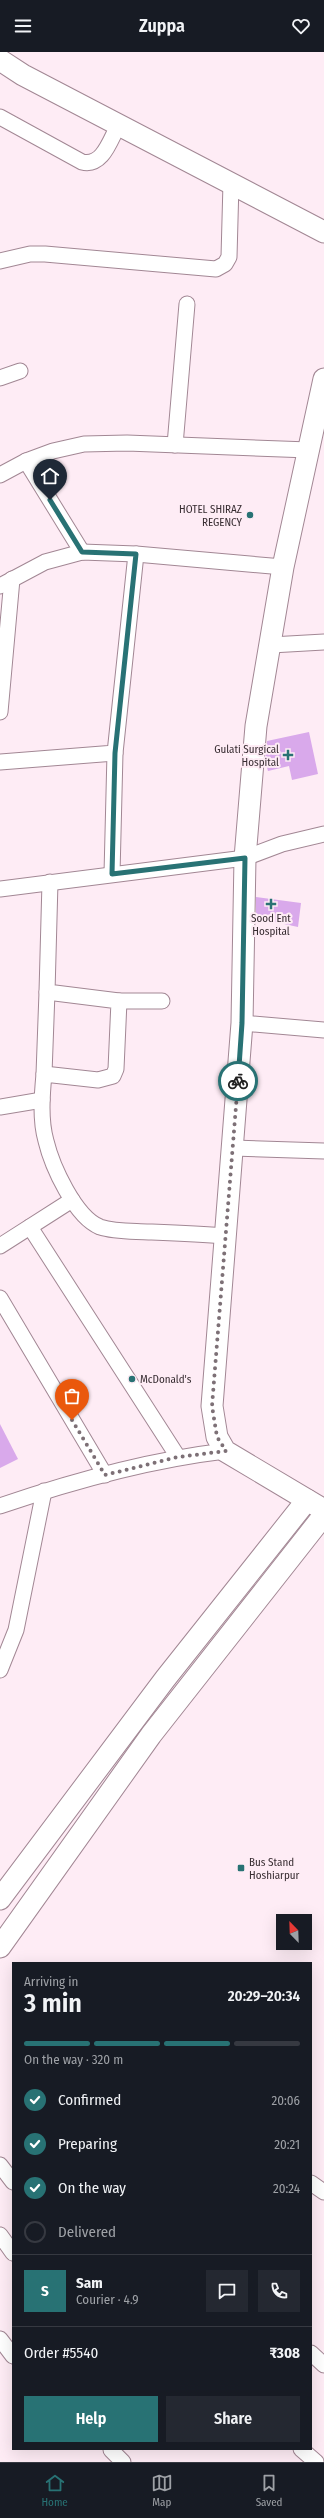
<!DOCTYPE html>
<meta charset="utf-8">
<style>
body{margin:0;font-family:"Fira Sans Condensed",sans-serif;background:#242831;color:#f1f3f6;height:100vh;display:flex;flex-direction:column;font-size:15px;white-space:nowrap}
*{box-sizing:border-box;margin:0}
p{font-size:13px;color:#9ea1a6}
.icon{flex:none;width:22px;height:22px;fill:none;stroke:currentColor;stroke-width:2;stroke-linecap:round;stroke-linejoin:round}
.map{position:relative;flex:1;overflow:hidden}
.sheet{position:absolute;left:12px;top:1910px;width:300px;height:488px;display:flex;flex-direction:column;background:#171b24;border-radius:0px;box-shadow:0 4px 16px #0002}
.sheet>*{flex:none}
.needle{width:26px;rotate:337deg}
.buttons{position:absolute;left:276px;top:1862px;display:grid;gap:8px}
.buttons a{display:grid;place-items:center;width:36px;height:36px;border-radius:0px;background:#171b24;box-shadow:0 4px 16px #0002;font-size:20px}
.pin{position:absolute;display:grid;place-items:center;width:34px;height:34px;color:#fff;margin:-41px -17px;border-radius:50% 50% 50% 0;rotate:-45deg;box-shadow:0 0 4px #0007}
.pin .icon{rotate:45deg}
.courier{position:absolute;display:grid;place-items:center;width:40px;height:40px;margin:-20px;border:3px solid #287274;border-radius:50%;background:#fff;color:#222;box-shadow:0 1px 5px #0007}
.head em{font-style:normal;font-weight:600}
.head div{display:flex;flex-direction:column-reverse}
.head{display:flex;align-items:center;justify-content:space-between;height:68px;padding:0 12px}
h1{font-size:26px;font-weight:600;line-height:30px}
.bar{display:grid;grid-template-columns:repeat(4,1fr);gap:6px 4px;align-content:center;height:48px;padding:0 12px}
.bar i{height:5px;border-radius:3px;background:#363941}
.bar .current{background:#287274}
.bar p{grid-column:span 4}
.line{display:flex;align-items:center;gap:10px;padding:0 12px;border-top:1px solid #363941}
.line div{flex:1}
.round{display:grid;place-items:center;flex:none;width:42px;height:42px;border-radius:0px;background:#242831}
ol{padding:0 12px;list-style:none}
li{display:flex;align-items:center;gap:12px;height:44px}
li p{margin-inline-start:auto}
li .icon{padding:4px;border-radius:50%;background:#287274;color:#fff;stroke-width:4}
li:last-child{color:#9ea1a6}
li i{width:22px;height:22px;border:2px solid #363941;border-radius:50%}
.action{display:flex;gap:8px;margin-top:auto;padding:8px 12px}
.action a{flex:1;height:46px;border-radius:0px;background:#287274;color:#fff;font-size:16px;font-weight:600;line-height:46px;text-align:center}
.action a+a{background:#242831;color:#f1f3f6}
header{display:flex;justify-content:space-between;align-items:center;height:52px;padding:0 12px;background:#171b24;font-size:18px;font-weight:600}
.tab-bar{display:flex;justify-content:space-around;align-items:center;height:56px;border-top:1px solid #363941;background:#171b24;font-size:11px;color:#9ea1a6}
.tab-bar a{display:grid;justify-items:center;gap:2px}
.tab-bar .current{color:#287274}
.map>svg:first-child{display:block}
.building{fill:#d9a9eb}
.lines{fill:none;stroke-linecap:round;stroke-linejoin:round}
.minor-casing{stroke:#a28794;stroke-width:17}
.secondary-casing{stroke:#a28794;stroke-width:23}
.minor{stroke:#fff;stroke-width:15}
.secondary{stroke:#fff;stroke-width:21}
.done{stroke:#7d7076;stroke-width:4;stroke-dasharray:0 7.2}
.route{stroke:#287274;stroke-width:5}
.poi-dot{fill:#287274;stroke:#feecf5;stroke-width:1.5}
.labels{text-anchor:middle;stroke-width:4;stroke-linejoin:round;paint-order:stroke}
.poi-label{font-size:11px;fill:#382d32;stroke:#feecf5;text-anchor:end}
</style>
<header><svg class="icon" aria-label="menu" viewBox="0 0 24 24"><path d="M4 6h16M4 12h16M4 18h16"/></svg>Zuppa<svg class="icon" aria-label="heart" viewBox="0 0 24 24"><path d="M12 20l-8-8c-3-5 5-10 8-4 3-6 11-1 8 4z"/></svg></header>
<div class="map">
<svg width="324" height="2410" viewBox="0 0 324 2410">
<rect width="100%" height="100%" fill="#feecf5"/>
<g class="building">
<path d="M 309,680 L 318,722 L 292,728 L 289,714 L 268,719 L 265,708 L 267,689 Z"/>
<path d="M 256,845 L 301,851 L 298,875 L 256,866 Z"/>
<path d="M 0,1372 L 18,1407 L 0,1416 Z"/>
</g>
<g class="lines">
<defs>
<g id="minor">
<path d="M 0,65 L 82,110 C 103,115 110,88 119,72"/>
<path d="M 0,209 L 30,202 L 45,202 L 216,217 L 225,212 L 229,205 L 231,131"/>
<path d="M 0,326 L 20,319"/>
<path d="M 175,393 L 187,252"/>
<path d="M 26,409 L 82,500"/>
<path d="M 0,423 L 26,409 L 53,399 L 84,392 L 127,391 L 309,398"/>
<path d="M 0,534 L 45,510 L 82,500 L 136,502 L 283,515"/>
<path d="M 271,593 L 324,590"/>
<path d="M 0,660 L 12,527"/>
<path d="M 0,710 L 115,701 L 136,502"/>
<path d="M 112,822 L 115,701"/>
<path d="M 50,830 L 47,940 L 119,949 L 116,1017 L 113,1024 L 98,1028 L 44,1022 C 42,1043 40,1068 46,1089 C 52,1114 75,1165 100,1175 C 115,1180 133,1179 149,1180 C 174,1181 200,1182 225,1184"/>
<path d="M 0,837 L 245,806 L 282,792 L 324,782"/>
<path d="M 119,949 L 162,949"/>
<path d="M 242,971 L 324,978"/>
<path d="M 44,1022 L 47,940"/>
<path d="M 0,1055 L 42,1048"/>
<path d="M 233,1096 L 324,1099"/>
<path d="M 30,1175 L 178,1405"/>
<path d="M 0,1194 L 72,1148"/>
<path d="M 0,1246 L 105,1423"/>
<path d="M 0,1454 C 73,1429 149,1408 225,1399"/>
<path d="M 0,1618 L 16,1578 L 44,1439"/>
<path d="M 0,2113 L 13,2130"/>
<path d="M 311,2131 L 324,2140"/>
<path d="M 0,2183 L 13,2201"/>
<path d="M 0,2287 L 13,2304"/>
<path d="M 311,2301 L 324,2313"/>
<path d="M 301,2397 L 316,2410"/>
<path d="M 111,2398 L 123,2410"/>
</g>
<g id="secondary">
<path d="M 0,8 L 23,23 L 324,180"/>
<path d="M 324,327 L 283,515 L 256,674 L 245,806 L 242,971 L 212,1354 L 217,1385 L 225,1399 L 324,1458"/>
<path d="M 0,1847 L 165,1627 L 307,1448"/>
<path d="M 0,1895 L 151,1683 L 324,1463"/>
</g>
</defs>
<use href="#minor" class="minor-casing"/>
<use href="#secondary" class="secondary-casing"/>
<use href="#minor" class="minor"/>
<use href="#secondary" class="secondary"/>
</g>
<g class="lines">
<path class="done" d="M 72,1368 L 105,1423 L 178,1405 L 226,1399 L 217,1385 L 212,1354 L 238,1029"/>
<path class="route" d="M 50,448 L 82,500 L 136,502 L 115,701 L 112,822 L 245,806 L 242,971 L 238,1029"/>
</g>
<g class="poi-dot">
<circle cx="250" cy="463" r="4"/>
<path d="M286 697h4v4h4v4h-4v4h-4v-4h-4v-4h4z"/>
<path d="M269 846h4v4h4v4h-4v4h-4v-4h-4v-4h4z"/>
<circle cx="132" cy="1327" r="4"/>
<rect x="237" y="1812" width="8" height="8" rx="2"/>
</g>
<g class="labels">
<g class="poi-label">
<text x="242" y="461">HOTEL SHIRAZ<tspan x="242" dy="13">REGENCY</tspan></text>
<text x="279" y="701">Gulati Surgical<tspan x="279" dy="13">Hospital</tspan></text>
<text x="271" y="870" text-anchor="middle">Sood Ent<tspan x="271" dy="13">Hospital</tspan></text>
<text x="140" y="1331" text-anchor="start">McDonald's</text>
<text x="249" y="1814" text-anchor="start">Bus Stand<tspan x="249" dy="13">Hoshiarpur</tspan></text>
</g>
</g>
</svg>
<div class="buttons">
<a><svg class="needle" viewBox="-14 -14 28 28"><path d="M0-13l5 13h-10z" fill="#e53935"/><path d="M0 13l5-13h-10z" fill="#9ea1a6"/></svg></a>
</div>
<div class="pin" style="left:72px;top:1368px;background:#ea580c"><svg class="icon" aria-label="bag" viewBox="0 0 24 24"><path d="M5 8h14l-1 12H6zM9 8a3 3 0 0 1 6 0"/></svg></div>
<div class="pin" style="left:50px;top:448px;background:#1f2937"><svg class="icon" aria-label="home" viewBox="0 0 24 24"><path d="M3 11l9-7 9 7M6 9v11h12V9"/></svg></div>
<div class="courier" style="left:238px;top:1029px"><svg class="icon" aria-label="bike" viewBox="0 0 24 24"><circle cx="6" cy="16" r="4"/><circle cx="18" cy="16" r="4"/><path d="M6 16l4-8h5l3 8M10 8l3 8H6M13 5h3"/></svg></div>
<section class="sheet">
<div class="head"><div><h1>3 min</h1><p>Arriving in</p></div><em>20:29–20:34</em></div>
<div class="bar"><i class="current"></i><i class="current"></i><i class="current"></i><i></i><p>On the way · 320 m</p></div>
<ol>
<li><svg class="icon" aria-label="check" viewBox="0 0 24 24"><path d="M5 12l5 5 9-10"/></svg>Confirmed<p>20:06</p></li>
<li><svg class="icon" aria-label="check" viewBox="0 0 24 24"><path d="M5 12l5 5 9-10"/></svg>Preparing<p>20:21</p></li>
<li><svg class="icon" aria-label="check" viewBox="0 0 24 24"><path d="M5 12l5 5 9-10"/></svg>On the way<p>20:24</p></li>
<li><i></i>Delivered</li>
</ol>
<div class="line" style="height:72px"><b class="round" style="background:#287274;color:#fff">S</b><div><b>Sam</b><p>Courier · 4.9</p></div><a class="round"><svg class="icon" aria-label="chat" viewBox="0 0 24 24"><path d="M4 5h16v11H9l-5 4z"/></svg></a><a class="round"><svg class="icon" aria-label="phone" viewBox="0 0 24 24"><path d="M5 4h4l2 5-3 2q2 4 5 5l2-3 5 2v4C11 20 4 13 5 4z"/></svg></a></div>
<div class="line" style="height:52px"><div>Order #5540</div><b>₹308</b></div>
<div class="action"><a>Help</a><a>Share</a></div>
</section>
</div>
<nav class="tab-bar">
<a class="current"><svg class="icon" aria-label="home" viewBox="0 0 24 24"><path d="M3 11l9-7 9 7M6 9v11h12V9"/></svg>Home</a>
<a><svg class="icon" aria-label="map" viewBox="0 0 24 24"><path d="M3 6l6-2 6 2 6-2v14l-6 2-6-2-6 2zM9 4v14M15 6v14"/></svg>Map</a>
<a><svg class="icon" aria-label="saved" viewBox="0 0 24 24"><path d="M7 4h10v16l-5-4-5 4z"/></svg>Saved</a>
</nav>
